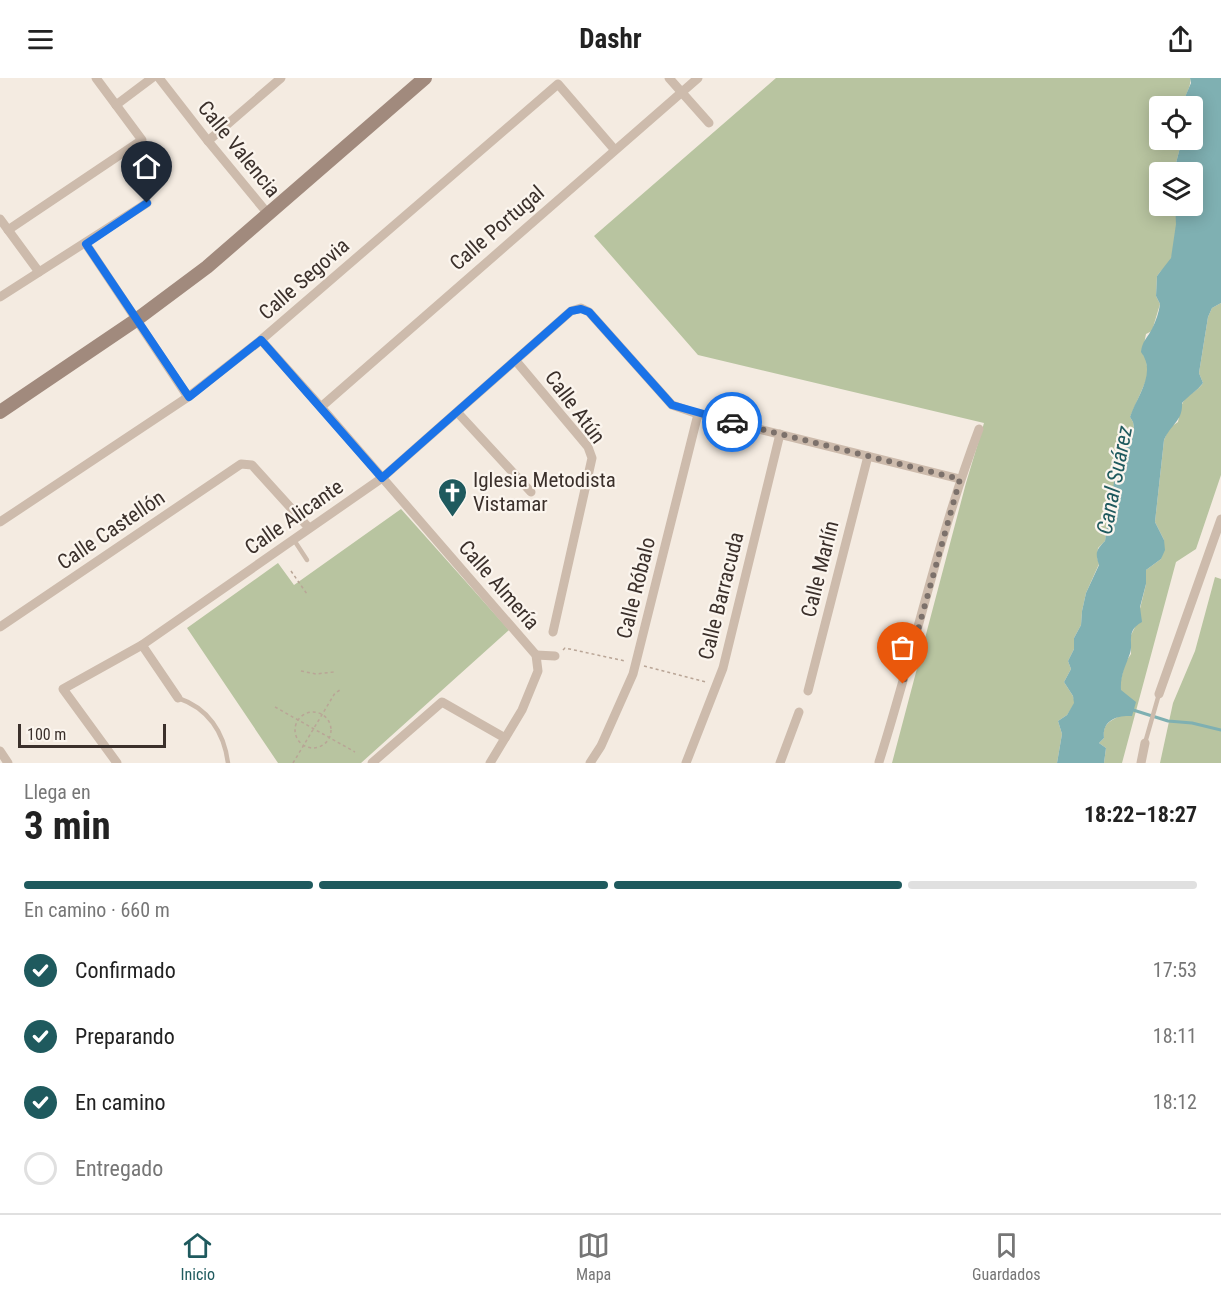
<!DOCTYPE html>
<html lang="es">
<meta charset="utf-8">
<style>
body{margin:0;font-family:"Roboto Condensed",sans-serif;background:#f6f6f6;color:#222;height:100vh;display:flex;flex-direction:column;font-size:22px;white-space:nowrap}
*{box-sizing:border-box;margin:0}
p{font-size:20px;color:#767676}
.icon{flex:none;width:33px;height:33px;fill:none;stroke:currentColor;stroke-width:2;stroke-linecap:round;stroke-linejoin:round}
.map{position:relative;height:685px;overflow:hidden}
.details{display:flex;flex-direction:column;background:#fff;flex:1}
.details>*{flex:none}
.buttons{position:absolute;left:1149px;top:18px;display:grid;gap:12px}
.buttons a{display:grid;place-items:center;width:54px;height:54px;border-radius:6px;background:#fff;box-shadow:0 3px 15px #0003;font-size:30px}
.scale{position:absolute;left:18px;bottom:15px;width:148px;box-sizing:border-box;padding-left:6px;border:3px solid #3b302b;border-top:0;font-size:16px;line-height:21px;white-space:nowrap;color:#3b302b;-webkit-text-stroke:4px #fbf5ee;paint-order:stroke}
.pin{position:absolute;display:grid;place-items:center;width:51px;height:51px;color:#fff;margin:-62px -26px;border-radius:50% 50% 50% 0;rotate:-45deg;box-shadow:0 0 6px #0007}
.pin .icon{rotate:45deg}
.courier{position:absolute;display:grid;place-items:center;width:60px;height:60px;margin:-30px;border:4px solid #1a73e8;border-radius:50%;background:#fff;color:#222;box-shadow:0 2px 8px #0007}
.summary em{font-style:normal;font-weight:700}
.summary div{display:flex;flex-direction:column-reverse}
.summary{display:flex;align-items:center;justify-content:space-between;height:102px;padding:0 24px}
h1{font-size:39px;font-weight:700;line-height:45px}
.bar{display:grid;grid-template-columns:repeat(4,1fr);gap:9px 6px;align-content:center;height:72px;padding:0 24px}
.bar i{height:8px;border-radius:4px;background:#e0e0e0}
.bar .selected{background:#1f5a5e}
.bar p{grid-column:span 4}
ol{padding:0 24px;list-style:none}
li{display:flex;align-items:center;gap:18px;height:66px}
li p{margin-inline-start:auto}
li .icon{padding:6px;border-radius:50%;background:#1f5a5e;color:#fff;stroke-width:4}
li:last-child{color:#767676}
li i{width:33px;height:33px;border:3px solid #e0e0e0;border-radius:50%}
header{display:flex;justify-content:space-between;align-items:center;height:78px;padding:0 24px;background:#fff;font-size:27px;font-weight:700}
.dock{display:flex;justify-content:space-around;align-items:center;height:84px;border-top:2px solid #e0e0e0;background:#fff;font-size:16px;color:#767676}
.dock a{display:grid;justify-items:center;gap:3px}
.dock .selected{color:#1f5a5e}
.map>svg:first-child{display:block}
.green{fill:#b8c4a0}
.water{fill:#7fb0b2}
.lines{fill:none;stroke-linecap:round;stroke-linejoin:round}
.stream{stroke:#7fb0b2;stroke-width:3}
.path{stroke:#b9a596;stroke-width:1.5;stroke-dasharray:3 3;stroke-linecap:butt}
.lane{stroke:#cdbbac;stroke-width:4.5}
.street{stroke:#cdbbac;stroke-width:9}
.secondary{stroke:#a18a7d;stroke-width:14}
.done{stroke:#7c716b;stroke-width:6;stroke-dasharray:0 10.8}
.route{stroke:#1a73e8;stroke-width:8}
.labels{text-anchor:middle;stroke-width:4.5;stroke-linejoin:round;paint-order:stroke}
.street-label{font-size:21px;fill:#3b302b;stroke:#fbf5ee}
.poi-label{font-size:21px;fill:#3b302b;stroke:#fbf5ee;text-anchor:start}
.water-label{font-size:22px;font-style:italic;fill:#1f5a5e;stroke:#fbf5ee}
</style>
<header><svg class="icon" aria-label="menu" viewBox="0 0 24 24"><path d="M4 6h16M4 12h16M4 18h16"/></svg>Dashr<svg class="icon" aria-label="share" viewBox="0 0 24 24"><path d="M12 15V3M7 8l5-5 5 5M5 13v7h14v-7"/></svg></header>
<div class="map">
<svg width="1221" height="685" viewBox="0 0 1221 685">
<rect width="100%" height="100%" fill="#f4ebe1"/>
<g class="green">
<path d="M 776,0 L 1190,0 C 1192,10 1183,18 1183,28 L 1160,28 L 1160,62 L 1182,62 L 1176,85 L 1177,94 L 1160,94 L 1160,128 L 1175,128 C 1177,144 1177,167 1170,183 C 1167,189 1161,192 1157,198 L 1156,218 L 1160,226 L 1152,253 L 1146,256 L 1145,261 L 1143,277 L 1146,279 L 1148,298 L 1130,339 L 1133,344 L 1134,350 L 1124,357 L 1123,378 L 1116,391 L 1117,400 L 1105,463 L 1098,470 L 1097,479 L 1099,486 L 1086,515 L 1082,533 L 1081,547 L 1074,560 L 1074,571 L 1068,583 L 1071,591 L 1064,604 L 1073,618 L 1075,625 L 1067,637 L 1058,643 L 1062,656 L 1057,685 L 892,685 L 966,405 L 984,345 L 698,277 L 594,158 Z"/>
<path d="M 1221,225 L 1221,397 L 1196,471 L 1176,484 L 1122,685 L 1104,685 L 1106,670 L 1099,665 L 1104,660 C 1102,645 1111,643 1121,637 L 1120,605 L 1125,585 L 1131,576 L 1131,557 L 1136,547 L 1146,506 L 1146,492 L 1161,481 L 1164,462 L 1155,444 L 1164,362 L 1169,350 L 1178,344 C 1180,335 1180,325 1187,319 C 1193,314 1198,312 1203,305 L 1199,295 L 1208,239 L 1212,230 Z"/>
<path d="M 401,431 L 509,552 L 361,685 L 278,685 L 187,550 L 278,485 L 294,507 Z"/>
<path d="M 1215,499 L 1221,501 L 1221,685 L 1160,685 L 1173,625 L 1195,573 Z"/>
</g>
<path class="water" d="M 1190,0 L 1221,0 L 1221,225 L 1212,230 L 1208,239 L 1199,295 L 1203,305 C 1197,313 1189,317 1182,325 C 1183,343 1171,346 1164,362 L 1155,444 L 1164,462 L 1165,472 L 1161,481 L 1146,492 L 1146,506 L 1140,529 L 1142,544 C 1124,554 1135,565 1129,578 C 1125,589 1120,599 1121,612 L 1136,624 L 1132,638 C 1117,637 1102,642 1104,660 L 1099,665 L 1106,670 L 1104,685 L 1057,685 L 1062,656 L 1058,643 L 1067,637 L 1074,625 L 1073,618 L 1064,604 L 1071,591 L 1068,583 L 1074,571 L 1074,560 L 1081,547 L 1082,533 L 1086,515 L 1099,487 C 1095,475 1096,472 1105,463 L 1114,404 L 1117,400 L 1116,391 L 1123,378 L 1124,357 L 1134,350 L 1133,344 L 1130,339 C 1137,318 1157,295 1141,274 C 1142,263 1148,259 1152,251 C 1156,243 1159,234 1160,226 L 1156,218 L 1157,198 L 1171,180 L 1176,146 L 1175,128 L 1192,128 L 1192,94 L 1177,94 L 1176,85 L 1182,62 L 1192,62 L 1192,28 L 1183,28 L 1182,26 L 1191,5 Z"/>
<g class="lines">
<path class="stream" d="M 1130,631 L 1168,643 L 1192,645 L 1221,652"/>
<g class="path">
<path d="M 291,493 L 307,516"/>
<path d="M 563,572 L 565,570 L 625,583"/>
<path d="M 644,588 L 706,604"/>
<path d="M 301,593 L 316,596 L 334,594"/>
<path d="M 275,629 L 355,674"/>
<circle cx="313" cy="652" r="18"/>
<path d="M 293,685 L 335,615 L 340,612"/>
</g>
<g class="lane">
<path d="M 294,462 L 307,482"/>
<path d="M 178,620 C 208,630 224,654 228,685"/>
<path d="M 1145,665 L 1159,616"/>
</g>
<g class="street">
<path d="M 159,0 L 208,63 L 269,137"/>
<path d="M 669,0 L 709,45"/>
<path d="M 116,27 L 152,0"/>
<path d="M 208,63 L 281,0"/>
<path d="M 0,141 L 39,194"/>
<path d="M 8,152 L 142,62 L 96,0"/>
<path d="M 86,166 L 188,319"/>
<path d="M 0,219 L 147,125"/>
<path d="M 261,262 L 321,329 L 536,577 L 538,593 L 522,632 L 490,685"/>
<path d="M 516,283 L 579,358 L 588,369 L 592,380 L 553,554"/>
<path d="M 321,329 L 698,0"/>
<path d="M 458,335 L 531,414"/>
<path d="M 0,444 L 188,319 L 261,262 L 558,6 L 614,71"/>
<path d="M 0,549 L 241,386 L 252,387 L 309,450"/>
<path d="M 142,567 L 178,620"/>
<path d="M 536,577 L 555,578"/>
<path d="M 808,613 L 868,378"/>
<path d="M 1159,616 L 1221,441"/>
<path d="M 0,673 L 8,685"/>
<path d="M 879,684 C 914,574 938,459 979,351"/>
<path d="M 117,685 L 63,611 L 142,567 L 382,400 L 571,233 L 581,230 L 589,234 L 672,327 L 698,336 L 960,401"/>
<path d="M 372,685 L 442,624 L 505,660"/>
<path d="M 590,685 L 601,668 L 633,596 L 698,336"/>
<path d="M 686,685 L 723,590 L 780,356"/>
<path d="M 780,685 L 799,634"/>
<path d="M 1141,685 L 1145,665"/>
</g>
<path class="secondary" d="M 0,334 L 136,242 L 207,189 L 425,0"/>
</g>
<g class="lines">
<path class="done" d="M 732,344 L 960,401 L 903,606"/>
<path class="route" d="M 147,125 L 86,166 L 189,319 L 261,262 L 382,400 L 571,233 L 581,231 L 589,234 L 672,327 L 732,344"/>
</g>
<defs>
<symbol id="church-pin" viewBox="-11 -11 22 30"><path d="M0 17L-7.5 6A9.5 9.5 0 1 1 7.5 6Z" fill="#1f5a5e" stroke="#fbf5ee"/><path d="M-1.2-6h2.4v3.5h3.3v2.4h-3.3V6h-2.4V-.1h-3.3v-2.4h3.3Z" fill="#fff"/></symbol>
</defs>
<g fill-rule="evenodd">
<use href="#church-pin" x="436" y="398" width="33" height="45"/>
</g>
<g class="labels">
<g class="street-label">
<text transform="translate(239 71) rotate(51)" y="7">Calle Valencia</text>
<text transform="translate(497 150) rotate(-41)" y="7">Calle Portugal</text>
<text transform="translate(304 201) rotate(-41)" y="7">Calle Segovia</text>
<text transform="translate(575 329) rotate(53)" y="7">Calle Atún</text>
<text transform="translate(294 439) rotate(-35)" y="7">Calle Alicante</text>
<text transform="translate(111 452) rotate(-34)" y="7">Calle Castellón</text>
<text transform="translate(820 491) rotate(-76)" y="7">Calle Marlín</text>
<text transform="translate(499 507) rotate(49)" y="7">Calle Almería</text>
<text transform="translate(636 510) rotate(-76)" y="7">Calle Róbalo</text>
<text transform="translate(721 518) rotate(-76)" y="7">Calle Barracuda</text>
</g>
<g class="poi-label">
<text x="473" y="409">Iglesia Metodista<tspan x="473" dy="24">Vistamar</tspan></text>
</g>
<g class="water-label">
<text transform="translate(1114 402) rotate(-79)" y="8">Canal Suárez</text>
</g>
</g>
</svg>
<div class="buttons">
<a><svg class="icon" aria-label="locate" viewBox="0 0 24 24"><circle cx="12" cy="12" r="6"/><path d="M12 2v4M12 18v4M2 12h4M18 12h4"/></svg></a>
<a><svg class="icon" aria-label="layers" viewBox="0 0 24 24"><path d="M12 4l9 5-9 5-9-5zM3 14l9 5 9-5"/></svg></a>
</div>
<div class="scale">100 m</div>
<div class="pin" style="left:903px;top:606px;background:#ea580c"><svg class="icon" aria-label="bag" viewBox="0 0 24 24"><path d="M5 8h14l-1 12H6zM9 8a3 3 0 0 1 6 0"/></svg></div>
<div class="pin" style="left:147px;top:125px;background:#1f2937"><svg class="icon" aria-label="home" viewBox="0 0 24 24"><path d="M3 11l9-7 9 7M6 9v11h12V9"/></svg></div>
<div class="courier" style="left:732px;top:344px"><svg class="icon" aria-label="car" viewBox="0 0 24 24"><path d="M5 17H2v-5l4-1 3-4h7l3 4 3 1v5h-3M9 17h6M6 11h13"/><circle cx="7" cy="17" r="2"/><circle cx="17" cy="17" r="2"/></svg></div>
</div>
<section class="details">
<div class="summary"><div><h1>3 min</h1><p>Llega en</p></div><em>18:22–18:27</em></div>
<div class="bar"><i class="selected"></i><i class="selected"></i><i class="selected"></i><i></i><p>En camino · 660 m</p></div>
<ol>
<li><svg class="icon" aria-label="check" viewBox="0 0 24 24"><path d="M5 12l5 5 9-10"/></svg>Confirmado<p>17:53</p></li>
<li><svg class="icon" aria-label="check" viewBox="0 0 24 24"><path d="M5 12l5 5 9-10"/></svg>Preparando<p>18:11</p></li>
<li><svg class="icon" aria-label="check" viewBox="0 0 24 24"><path d="M5 12l5 5 9-10"/></svg>En camino<p>18:12</p></li>
<li><i></i>Entregado</li>
</ol>
</section>
<nav class="dock">
<a class="selected"><svg class="icon" aria-label="home" viewBox="0 0 24 24"><path d="M3 11l9-7 9 7M6 9v11h12V9"/></svg>Inicio</a>
<a><svg class="icon" aria-label="map" viewBox="0 0 24 24"><path d="M3 6l6-2 6 2 6-2v14l-6 2-6-2-6 2zM9 4v14M15 6v14"/></svg>Mapa</a>
<a><svg class="icon" aria-label="saved" viewBox="0 0 24 24"><path d="M7 4h10v16l-5-4-5 4z"/></svg>Guardados</a>
</nav>
